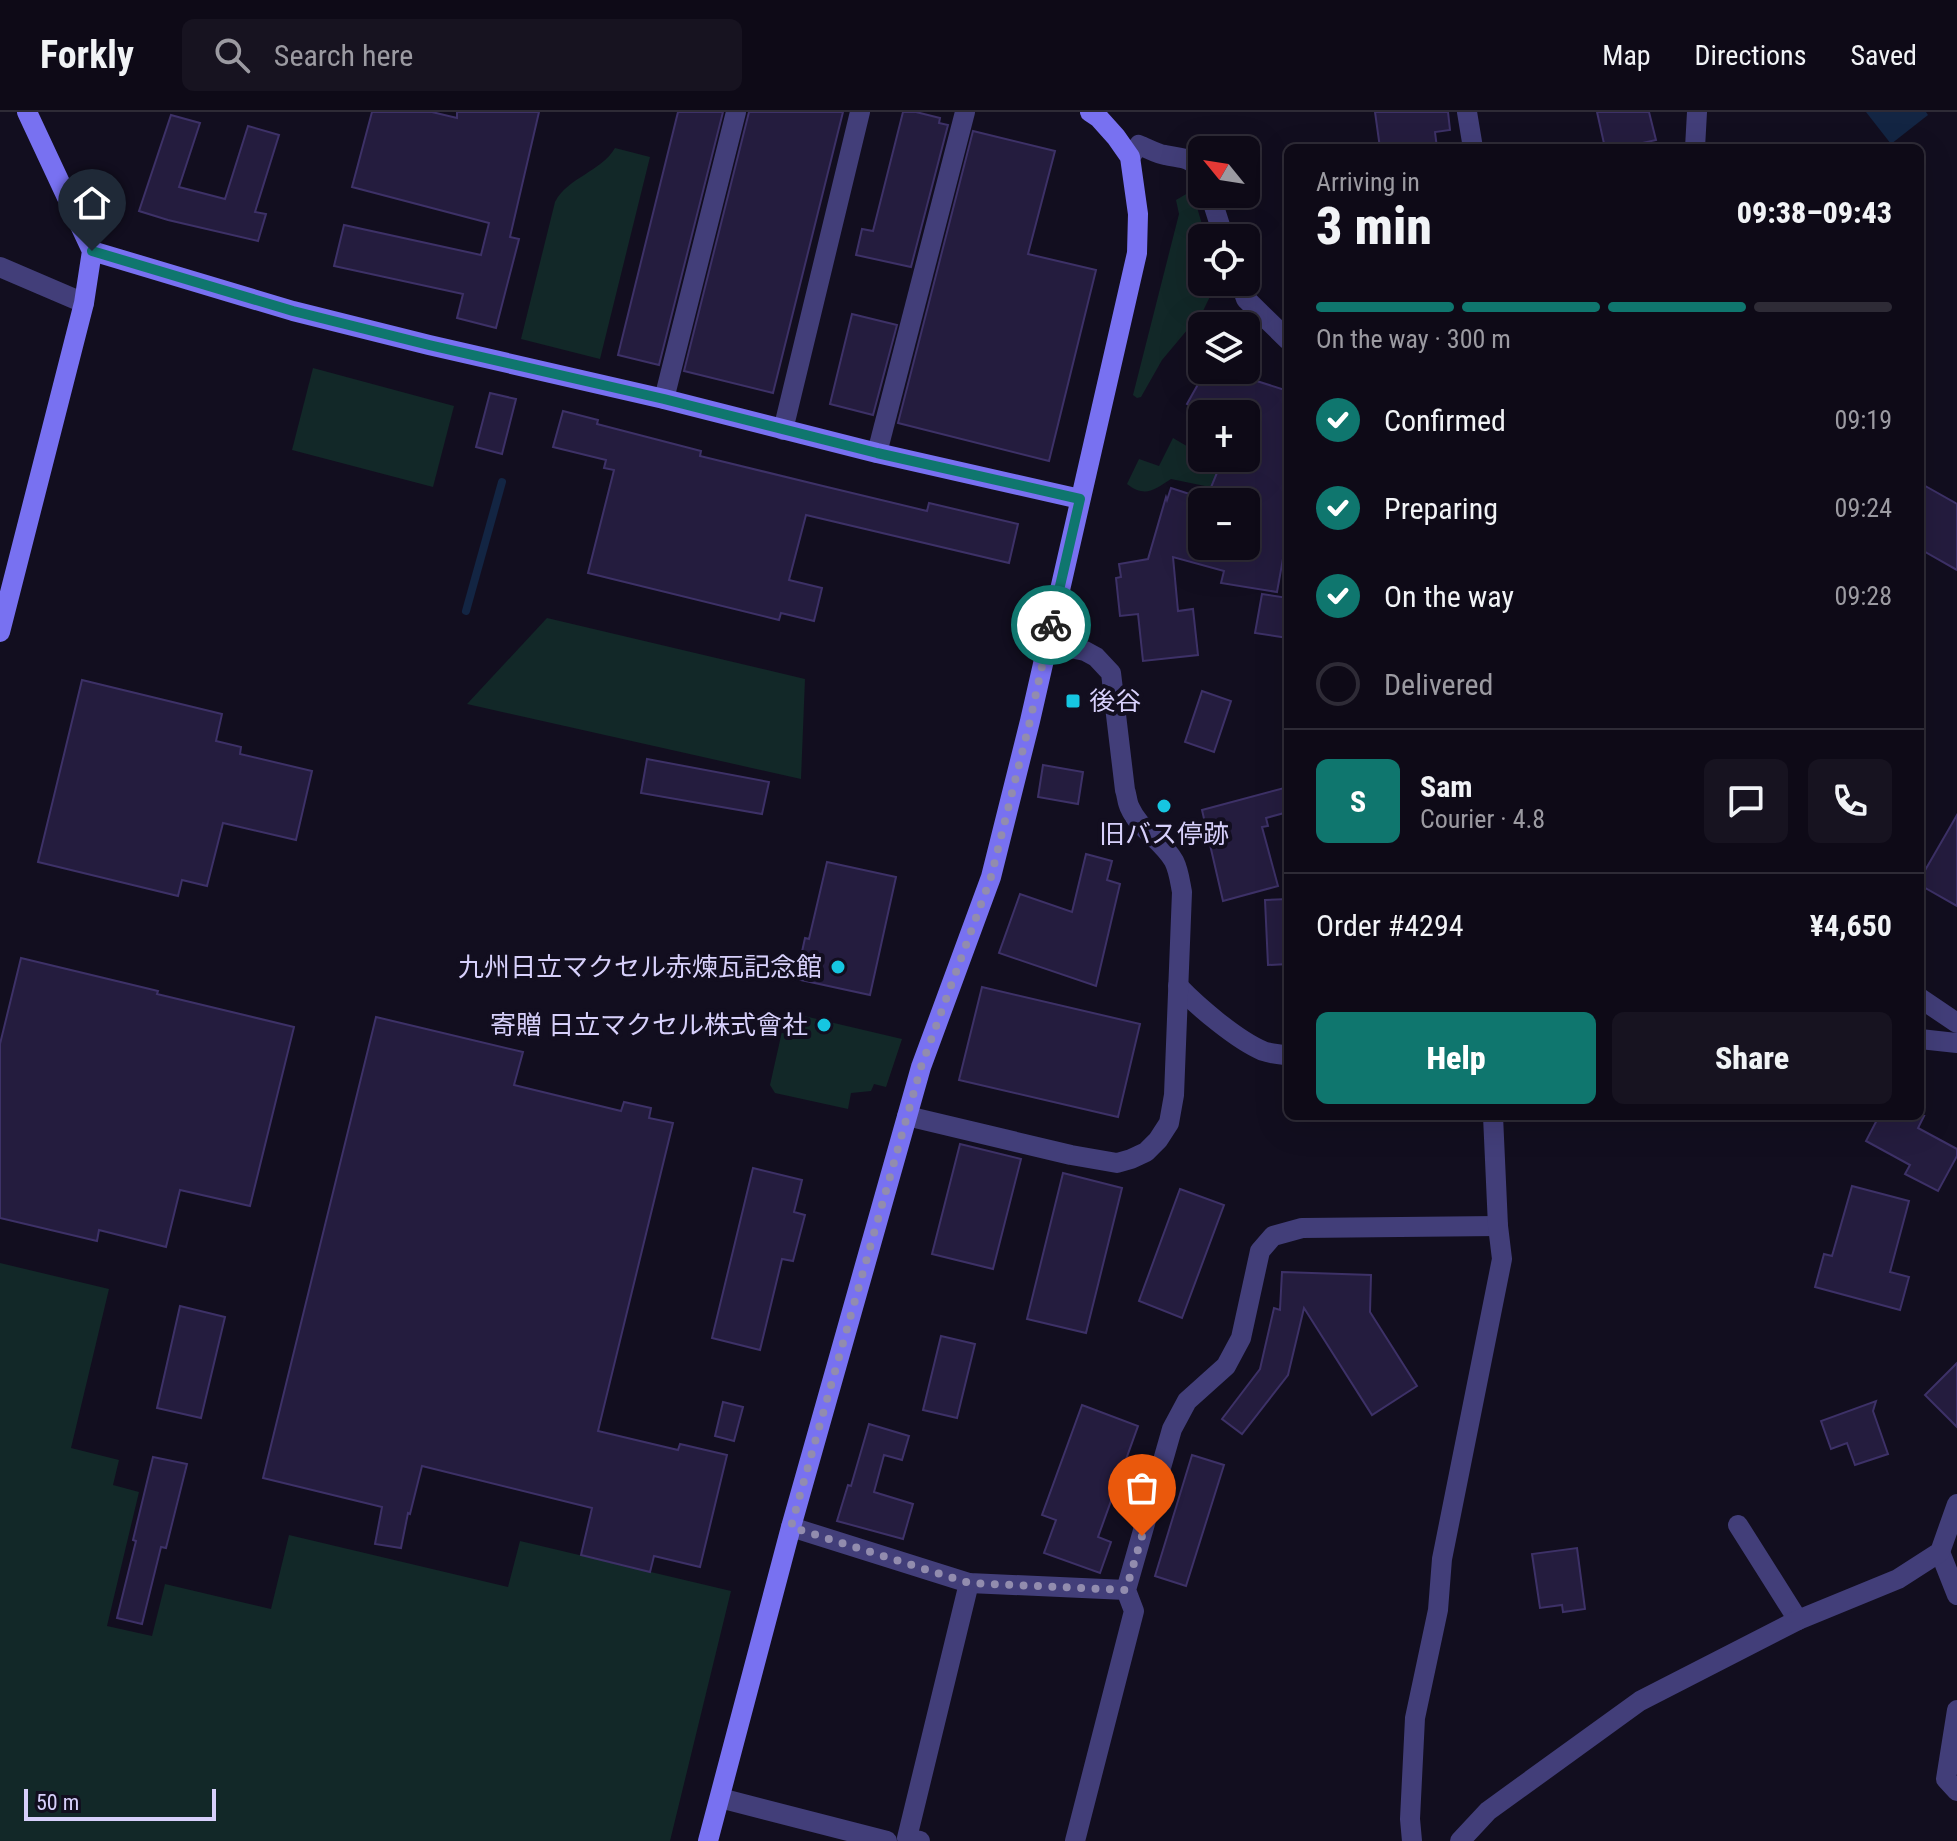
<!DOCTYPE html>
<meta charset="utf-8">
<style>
body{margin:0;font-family:"Roboto Condensed","Noto Sans JP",sans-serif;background:#171320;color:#f1f3f6;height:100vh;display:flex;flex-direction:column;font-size:30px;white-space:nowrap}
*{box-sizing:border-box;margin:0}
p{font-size:26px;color:#9b9aa1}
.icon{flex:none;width:44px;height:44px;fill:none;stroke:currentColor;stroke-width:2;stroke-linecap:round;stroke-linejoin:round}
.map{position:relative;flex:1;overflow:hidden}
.sheet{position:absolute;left:1284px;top:32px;width:640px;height:976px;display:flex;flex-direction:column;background:#0e0a17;border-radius:12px;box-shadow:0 8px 32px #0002,0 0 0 2px #2e2b36}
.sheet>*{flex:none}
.needle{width:52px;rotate:300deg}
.buttons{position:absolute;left:1188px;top:24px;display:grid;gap:16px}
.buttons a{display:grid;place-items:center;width:72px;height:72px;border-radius:12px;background:#0e0a17;box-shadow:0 8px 32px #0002,0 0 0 2px #2e2b36;font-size:40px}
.scale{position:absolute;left:24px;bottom:20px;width:192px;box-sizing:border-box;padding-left:8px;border:4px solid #d7d0fb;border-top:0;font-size:22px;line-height:28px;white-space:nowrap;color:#d7d0fb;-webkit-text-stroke:6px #120e1f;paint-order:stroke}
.pin{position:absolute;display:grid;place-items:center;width:68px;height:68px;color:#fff;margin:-82px -34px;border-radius:50% 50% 50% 0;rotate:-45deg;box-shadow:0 0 8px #0007}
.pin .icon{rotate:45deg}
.courier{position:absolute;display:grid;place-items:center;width:80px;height:80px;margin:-40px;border:6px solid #0f766e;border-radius:50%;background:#fff;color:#222;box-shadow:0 2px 10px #0007}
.summary em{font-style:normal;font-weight:800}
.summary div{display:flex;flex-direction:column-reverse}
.summary{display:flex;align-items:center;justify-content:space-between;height:136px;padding:0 32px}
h1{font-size:52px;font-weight:800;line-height:60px}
.bar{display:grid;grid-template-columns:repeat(4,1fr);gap:12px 8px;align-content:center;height:96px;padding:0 32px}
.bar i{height:10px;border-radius:6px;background:#2e2b36}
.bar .active{background:#0f766e}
.bar p{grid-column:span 4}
.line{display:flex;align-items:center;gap:20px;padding:0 32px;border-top:2px solid #2e2b36}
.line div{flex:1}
.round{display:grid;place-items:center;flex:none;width:84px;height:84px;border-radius:12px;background:#171320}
ol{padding:0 32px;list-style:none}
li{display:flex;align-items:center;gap:24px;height:88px}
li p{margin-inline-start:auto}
li .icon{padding:8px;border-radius:50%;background:#0f766e;color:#fff;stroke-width:4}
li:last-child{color:#9b9aa1}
li i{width:44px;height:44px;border:4px solid #2e2b36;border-radius:50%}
.cta{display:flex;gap:16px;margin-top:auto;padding:16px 32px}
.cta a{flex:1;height:92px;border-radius:12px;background:#0f766e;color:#fff;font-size:32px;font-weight:800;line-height:92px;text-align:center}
.cta a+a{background:#171320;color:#f1f3f6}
header{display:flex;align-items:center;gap:48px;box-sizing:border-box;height:112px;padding:0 40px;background:#0e0a17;border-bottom:2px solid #2e2b36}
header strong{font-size:38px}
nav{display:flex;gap:44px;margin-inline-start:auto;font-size:28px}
.search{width:560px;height:72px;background:#171320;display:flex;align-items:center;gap:20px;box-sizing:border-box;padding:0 28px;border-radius:12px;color:#9b9aa1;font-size:30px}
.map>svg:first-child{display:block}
.green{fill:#122828}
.water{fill:#132543}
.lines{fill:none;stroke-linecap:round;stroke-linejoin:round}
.stream{stroke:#132543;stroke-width:8}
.building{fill:#241c3e;stroke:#3d3167;stroke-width:2}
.street{stroke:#423e79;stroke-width:20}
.secondary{stroke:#7871f1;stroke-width:20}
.done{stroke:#928cae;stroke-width:8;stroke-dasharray:0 14.4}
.route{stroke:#0f766e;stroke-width:10}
.poi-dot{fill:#16c6e1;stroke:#120e1f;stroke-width:3}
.labels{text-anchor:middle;stroke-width:8;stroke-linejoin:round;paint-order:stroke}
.poi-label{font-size:26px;fill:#d7d0fb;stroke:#120e1f;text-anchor:end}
</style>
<header>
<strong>Forkly</strong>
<div class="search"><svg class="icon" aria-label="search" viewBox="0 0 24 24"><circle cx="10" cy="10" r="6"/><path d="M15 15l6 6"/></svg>Search here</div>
<nav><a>Map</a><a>Directions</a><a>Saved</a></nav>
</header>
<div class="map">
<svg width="1957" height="1729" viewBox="0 0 1957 1729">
<rect width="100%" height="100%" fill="#120e1f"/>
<g class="green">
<path d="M 615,36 L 650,45 L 600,247 L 521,227 L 555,90 C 568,65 601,60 615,36 Z"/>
<path d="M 1188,81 L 1194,85 L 1206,126 L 1202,126 L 1202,170 L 1217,170 L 1203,199 L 1162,248 L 1141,285 L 1137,286 L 1133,283 L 1179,102 L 1176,88 Z"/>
<path d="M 313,256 L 454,294 L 433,375 L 292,338 Z"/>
<path d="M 1173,326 L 1202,343 L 1202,346 L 1207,346 L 1245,368 L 1237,387 L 1205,374 L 1171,367 C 1154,378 1145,386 1127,372 L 1139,347 L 1159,354 Z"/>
<path d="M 547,506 L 805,567 L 801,667 L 467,592 Z"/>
<path d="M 800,903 L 902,927 L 886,975 L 874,972 L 871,979 L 851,981 L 848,997 L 775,981 L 770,973 L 783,915 L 796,917 Z"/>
<path d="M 0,1151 L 109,1177 L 71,1336 L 119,1348 L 113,1373 L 139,1380 L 107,1514 L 152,1524 L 165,1472 L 271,1497 L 289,1423 L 508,1475 L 520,1429 L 731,1479 L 670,1729 L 0,1729 Z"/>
</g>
<path class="water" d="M 1866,0 L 1926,0 L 1928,3 L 1891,32 Z"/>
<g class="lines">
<path class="stream" d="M 466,499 L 502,370"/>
</g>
<g class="building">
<path d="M 372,0 L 432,0 L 457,6 L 457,0 L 539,0 L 510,125 L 519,127 L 496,216 L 457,206 L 463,182 L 334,154 L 344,113 L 481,143 L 489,111 L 352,75 Z"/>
<path d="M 678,0 L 723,0 L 659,253 L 618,243 Z"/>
<path d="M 749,0 L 843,0 L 773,281 L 684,259 Z"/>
<path d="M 903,0 L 916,0 L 940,6 L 939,11 L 948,13 L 911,155 L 856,143 L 862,117 L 873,119 Z"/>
<path d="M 1375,0 L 1448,0 L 1450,18 L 1435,20 L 1437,36 L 1380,36 Z"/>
<path d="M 1597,0 L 1649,0 L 1656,28 L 1620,36 L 1605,36 Z"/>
<path d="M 171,3 L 200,11 L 179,75 L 225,87 L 248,14 L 279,23 L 255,100 L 266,102 L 258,129 L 168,108 L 139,99 Z"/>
<path d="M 973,19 L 1055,39 L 1028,142 L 1096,158 L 1049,349 L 898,311 Z"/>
<path d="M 852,202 L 897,213 L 873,303 L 830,292 Z"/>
<path d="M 1206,258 L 1248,258 L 1244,265 L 1288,279 L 1288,430 L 1286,430 L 1277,480 L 1221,471 L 1224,459 L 1173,445 L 1178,499 L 1193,497 L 1198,543 L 1143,549 L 1138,502 L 1120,504 L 1116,466 L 1121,465 L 1119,452 L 1148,447 L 1166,385 L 1167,388 L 1171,376 L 1202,386 L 1202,416 L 1197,434 L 1246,434 L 1246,390 L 1205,390 L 1223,346 L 1246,346 L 1246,302 L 1204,302 L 1187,292 Z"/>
<path d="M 490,281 L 516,287 L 502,342 L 476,335 Z"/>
<path d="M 563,299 L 598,308 L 597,312 L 701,339 L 700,344 L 823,374 L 927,399 L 929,391 L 1018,412 L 1009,451 L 806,403 L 789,468 L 822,476 L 814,509 L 781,501 L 779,508 L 588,461 L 614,358 L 604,356 L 606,348 L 553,335 Z"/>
<path d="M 1920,371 L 1957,392 L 1957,458 L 1920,437 Z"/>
<path d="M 1262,482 L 1288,486 L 1288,526 L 1255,521 Z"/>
<path d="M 82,568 L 222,602 L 216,629 L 241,635 L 240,642 L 312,659 L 296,728 L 223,711 L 207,774 L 182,768 L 178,784 L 38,750 Z"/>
<path d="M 1202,579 L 1231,589 L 1214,640 L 1185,630 Z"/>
<path d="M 647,647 L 769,670 L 762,702 L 641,681 Z"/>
<path d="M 1043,653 L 1083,660 L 1078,692 L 1038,685 Z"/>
<path d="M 1288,675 L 1288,700 L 1266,706 L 1268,714 L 1262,715 L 1278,774 L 1223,789 L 1202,698 Z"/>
<path d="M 1957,703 L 1957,794 L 1920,773 L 1920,767 Z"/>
<path d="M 1086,742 L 1112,749 L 1107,768 L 1120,772 L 1096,874 L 999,841 L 1020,782 L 1072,800 Z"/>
<path d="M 827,750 L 896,765 L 870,883 L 796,867 L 805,826 L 809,827 Z"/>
<path d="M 1288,787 L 1288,852 L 1268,853 L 1265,788 Z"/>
<path d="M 21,846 L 158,879 L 157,882 L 294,915 L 250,1094 L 180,1078 L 166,1135 L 99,1118 L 97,1129 L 0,1106 L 0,932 Z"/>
<path d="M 982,875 L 1140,912 L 1118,1005 L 959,968 Z"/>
<path d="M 376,905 L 523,940 L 514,973 L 621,999 L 624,990 L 651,996 L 649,1006 L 673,1011 L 598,1319 L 678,1338 L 680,1332 L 727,1343 L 700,1455 L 654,1444 L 650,1460 L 581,1443 L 592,1396 L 422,1354 L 410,1402 L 408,1401 L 401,1436 L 375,1432 L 382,1395 L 263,1366 Z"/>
<path d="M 1879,1004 L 1924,1004 L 1918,1016 L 1957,1037 L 1957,1044 L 1938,1079 L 1905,1062 L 1910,1053 L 1866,1029 Z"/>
<path d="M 960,1032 L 1021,1047 L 993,1157 L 932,1142 Z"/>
<path d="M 753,1056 L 802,1068 L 794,1100 L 805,1103 L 793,1149 L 782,1147 L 760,1238 L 712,1226 Z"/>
<path d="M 1063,1061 L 1122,1076 L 1086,1221 L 1027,1207 Z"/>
<path d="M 1852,1074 L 1909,1089 L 1890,1160 L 1909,1165 L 1900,1198 L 1815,1175 L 1824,1142 L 1832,1144 Z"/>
<path d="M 1180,1077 L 1224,1093 L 1182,1206 L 1139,1189 Z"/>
<path d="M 1282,1160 L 1371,1163 L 1370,1200 L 1417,1274 L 1372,1303 L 1304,1196 L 1288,1263 L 1242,1322 L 1222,1307 L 1260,1257 L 1274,1196 L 1280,1198 Z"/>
<path d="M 180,1194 L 225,1205 L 201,1306 L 157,1296 Z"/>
<path d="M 941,1224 L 975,1232 L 957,1306 L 923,1298 Z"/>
<path d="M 1957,1251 L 1957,1315 L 1925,1283 Z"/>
<path d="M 1876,1289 L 1873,1299 L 1888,1342 L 1855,1353 L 1847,1331 L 1831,1337 L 1821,1309 Z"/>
<path d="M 723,1290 L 743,1295 L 734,1329 L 715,1324 Z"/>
<path d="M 1082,1293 L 1138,1314 L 1098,1425 L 1111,1430 L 1100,1461 L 1044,1441 L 1056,1408 L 1042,1403 Z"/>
<path d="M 869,1312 L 909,1324 L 902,1348 L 884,1343 L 874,1380 L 913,1392 L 903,1427 L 837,1409 L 848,1373 L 851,1374 Z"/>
<path d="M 1192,1343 L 1224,1353 L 1186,1474 L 1155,1464 Z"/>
<path d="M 153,1345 L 187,1352 L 166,1436 L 161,1435 L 142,1512 L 117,1506 L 136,1429 L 133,1428 Z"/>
<path d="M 1577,1436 L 1585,1497 L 1563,1500 L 1562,1493 L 1540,1496 L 1532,1442 Z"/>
</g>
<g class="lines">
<g class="street">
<path d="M 1467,0 L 1473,36"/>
<path d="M 1695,36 L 1697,0"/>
<path d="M 1130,45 L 1139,33 C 1147,36 1157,42 1165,43 C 1184,47 1190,44 1202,61"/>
<path d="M 1210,82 L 1224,126"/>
<path d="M 0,155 L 84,191"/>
<path d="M 1240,170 L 1246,187 L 1288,228"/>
<path d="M 664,287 L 736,0"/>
<path d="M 783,318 L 860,0"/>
<path d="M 877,341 L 965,0"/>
<path d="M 1178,874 C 1198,895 1237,928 1263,939 C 1271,942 1280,942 1288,944"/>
<path d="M 1920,886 L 1957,911"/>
<path d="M 1920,927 L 1957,931"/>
<path d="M 907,1004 L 1071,1043 L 1117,1051 L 1131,1047 L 1146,1040 L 1158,1028 L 1169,1011 L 1174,983 L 1182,780 C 1180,770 1179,759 1174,749 C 1163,729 1139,717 1130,696 C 1127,691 1127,683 1125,678 L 1111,561 L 1096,545 L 1085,539 L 1047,531"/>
<path d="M 1738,1413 L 1798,1508"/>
<path d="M 791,1415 L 969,1471 L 1126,1478"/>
<path d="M 1940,1440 L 1957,1483"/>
<path d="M 1957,1598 L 1946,1667 L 1957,1679"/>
<path d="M 720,1686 L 887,1729"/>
<path d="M 920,1729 L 907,1726 L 969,1471"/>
<path d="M 1075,1729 L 1134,1499 L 1126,1478 L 1172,1317 L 1187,1289 L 1226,1254 L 1241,1226 L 1260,1139 L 1273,1124 L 1302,1116 L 1498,1114"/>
<path d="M 1412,1729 L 1410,1707 L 1415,1606 L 1438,1498 L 1442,1447 L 1502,1147 L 1498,1114 L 1493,1004"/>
<path d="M 1460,1729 L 1488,1699 L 1640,1589 L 1798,1508 L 1898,1467 L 1940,1440 L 1957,1392"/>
</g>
<g class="secondary">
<path d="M 92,139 L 293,199 L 429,233 L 664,287 L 877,341 L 1080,387"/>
<path d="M 0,520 L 84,191 L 92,139 L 27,0"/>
<path d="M 708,1729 L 791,1415 L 921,955 L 991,765 L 1030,609 L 1137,141 L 1138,102 L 1130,45 L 1116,25 L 1099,6 L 1090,0"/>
</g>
</g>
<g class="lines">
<path class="done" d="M 1051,513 L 1030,609 L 991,765 L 921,955 L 791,1415 L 969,1471 L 1126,1478 L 1142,1424"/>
<path class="route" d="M 92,139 L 293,199 L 429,233 L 664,287 L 877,341 L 1080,387 L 1051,513"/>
</g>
<g class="poi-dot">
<rect x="1065" y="581" width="16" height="16" rx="4"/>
<circle cx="1164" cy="694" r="8"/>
<circle cx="838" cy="855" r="8"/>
<circle cx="824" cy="913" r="8"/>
</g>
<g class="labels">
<g class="poi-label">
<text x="1089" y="598" text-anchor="start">後谷</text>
<text x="1164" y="731" text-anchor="middle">旧バス停跡</text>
<text x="822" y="864">九州日立マクセル赤煉瓦記念館</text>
<text x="808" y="922">寄贈 日立マクセル株式會社</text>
</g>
</g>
</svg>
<div class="buttons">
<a><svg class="needle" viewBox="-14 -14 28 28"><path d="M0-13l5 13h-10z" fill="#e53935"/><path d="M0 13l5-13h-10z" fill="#9b9aa1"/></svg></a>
<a><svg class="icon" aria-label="locate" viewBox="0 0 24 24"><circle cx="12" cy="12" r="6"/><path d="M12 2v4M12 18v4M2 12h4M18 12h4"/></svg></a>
<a><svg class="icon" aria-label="layers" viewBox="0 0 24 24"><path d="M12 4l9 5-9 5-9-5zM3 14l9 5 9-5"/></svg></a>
<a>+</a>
<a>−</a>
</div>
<div class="scale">50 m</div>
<div class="pin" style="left:1142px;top:1424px;background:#ea580c"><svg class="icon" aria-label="bag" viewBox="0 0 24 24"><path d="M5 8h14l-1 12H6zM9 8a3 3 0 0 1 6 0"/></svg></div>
<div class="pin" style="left:92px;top:139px;background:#1f2937"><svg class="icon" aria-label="home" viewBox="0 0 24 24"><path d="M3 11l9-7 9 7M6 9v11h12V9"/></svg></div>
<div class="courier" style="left:1051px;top:513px"><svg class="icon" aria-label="bike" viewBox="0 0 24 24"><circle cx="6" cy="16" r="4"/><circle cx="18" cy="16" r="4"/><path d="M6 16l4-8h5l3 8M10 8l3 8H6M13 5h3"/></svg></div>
<section class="sheet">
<div class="summary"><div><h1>3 min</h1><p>Arriving in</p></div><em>09:38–09:43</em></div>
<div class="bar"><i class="active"></i><i class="active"></i><i class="active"></i><i></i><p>On the way · 300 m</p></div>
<ol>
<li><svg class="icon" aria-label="check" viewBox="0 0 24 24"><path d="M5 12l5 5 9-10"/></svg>Confirmed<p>09:19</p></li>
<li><svg class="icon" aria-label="check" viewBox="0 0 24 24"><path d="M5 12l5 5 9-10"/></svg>Preparing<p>09:24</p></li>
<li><svg class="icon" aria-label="check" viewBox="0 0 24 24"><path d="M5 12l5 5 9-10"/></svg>On the way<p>09:28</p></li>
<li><i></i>Delivered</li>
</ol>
<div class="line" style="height:144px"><b class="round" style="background:#0f766e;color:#fff">S</b><div><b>Sam</b><p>Courier · 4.8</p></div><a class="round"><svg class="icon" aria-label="chat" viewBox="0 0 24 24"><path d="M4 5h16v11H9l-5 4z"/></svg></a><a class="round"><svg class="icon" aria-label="phone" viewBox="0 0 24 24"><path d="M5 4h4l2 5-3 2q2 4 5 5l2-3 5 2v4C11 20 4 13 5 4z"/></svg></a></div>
<div class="line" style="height:104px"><div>Order #4294</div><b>¥4,650</b></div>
<div class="cta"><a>Help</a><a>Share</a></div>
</section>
</div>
